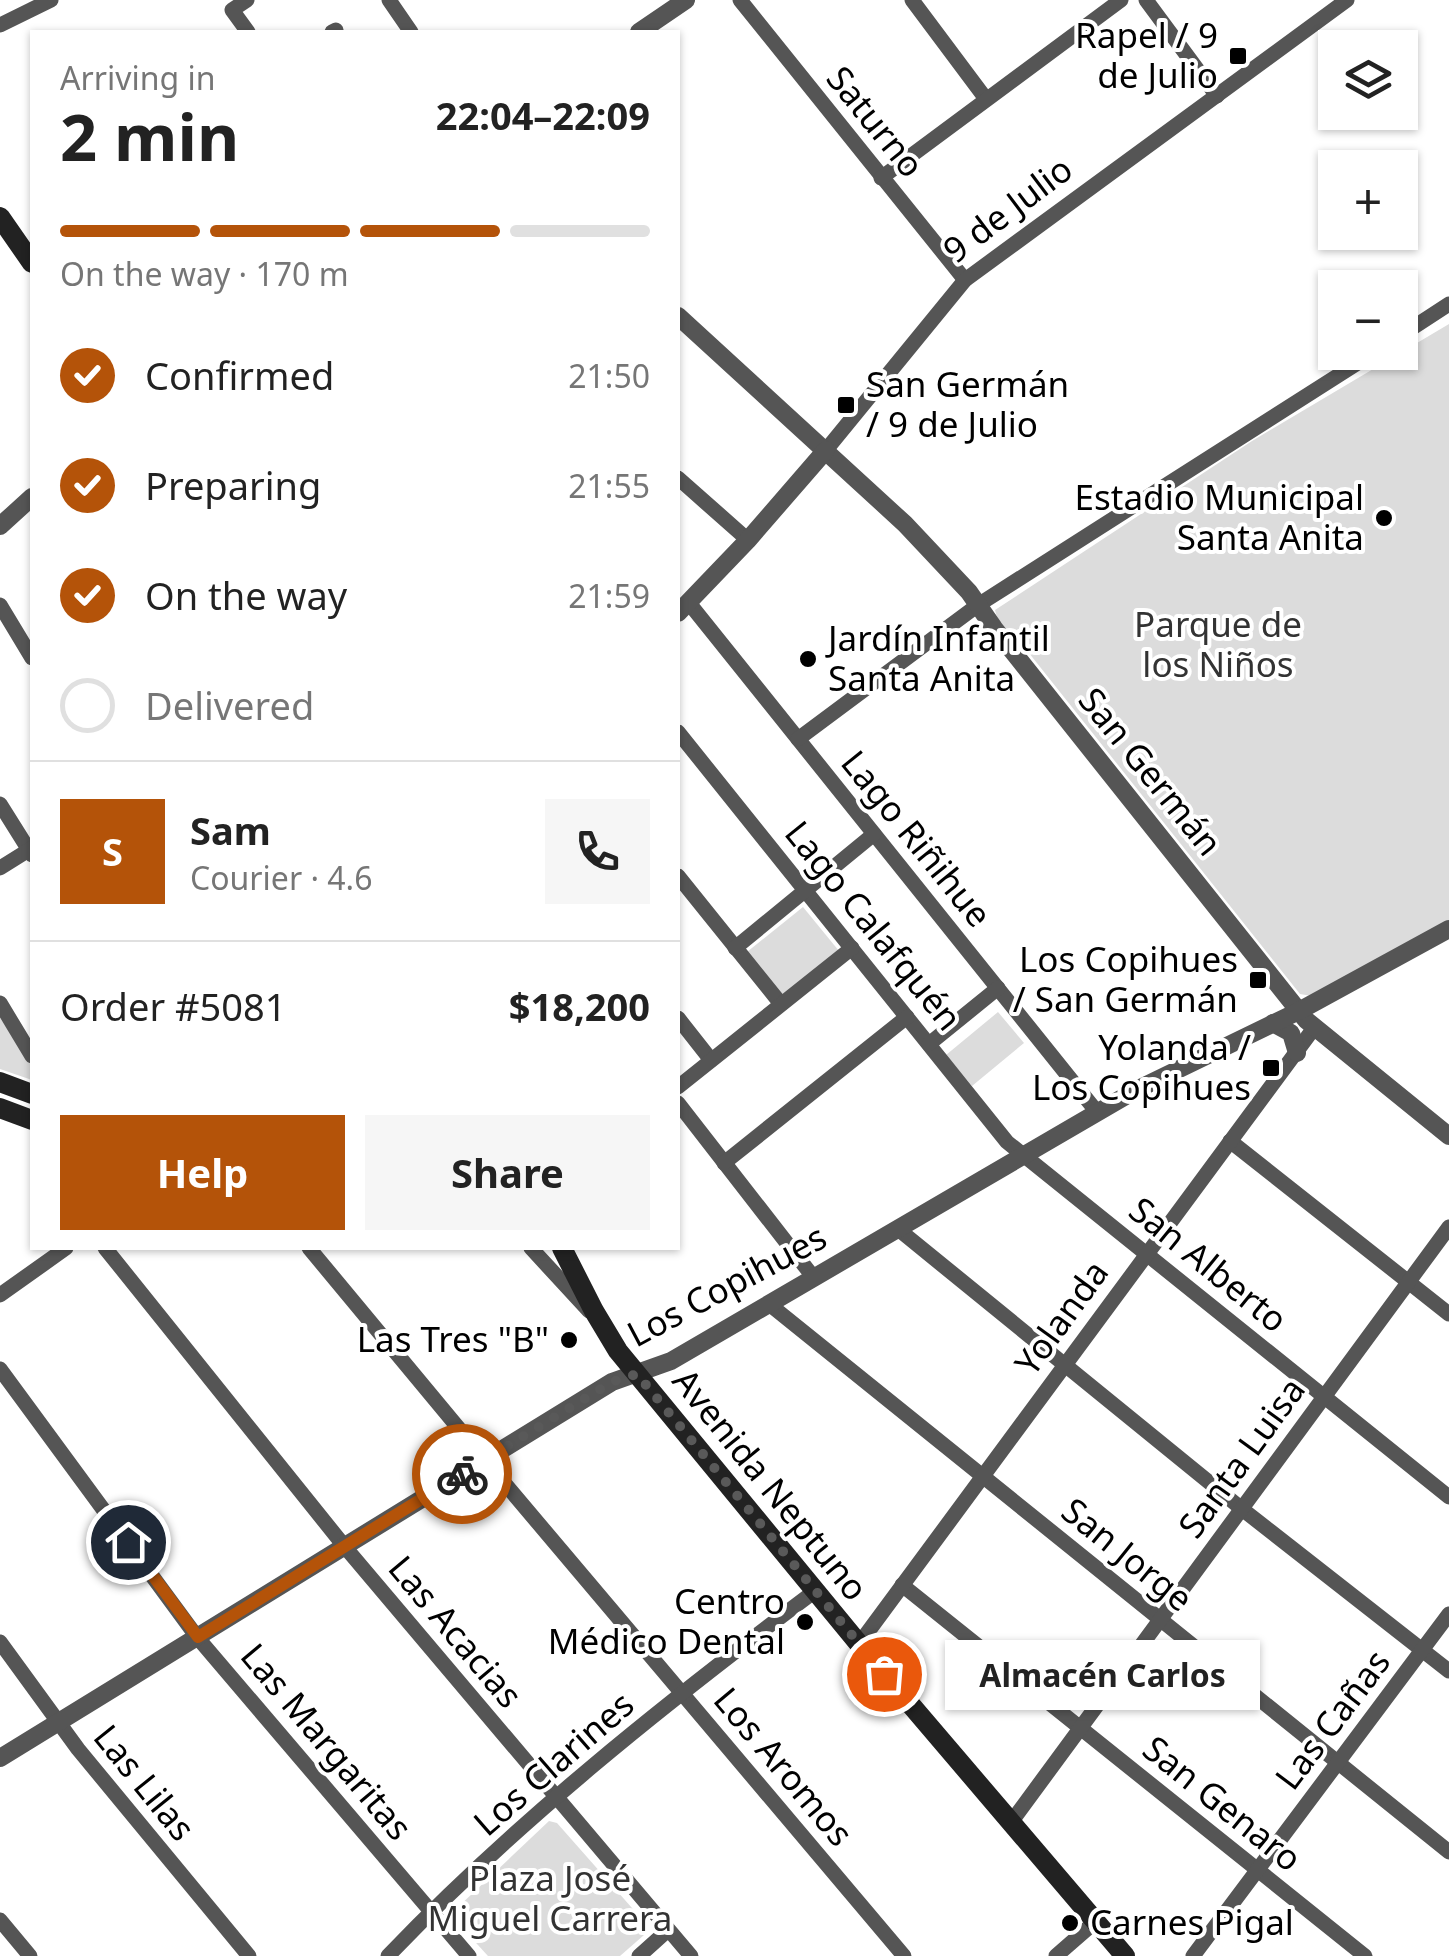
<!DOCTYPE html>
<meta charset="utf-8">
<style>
body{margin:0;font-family:"Noto Sans",sans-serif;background:#f6f6f6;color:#222;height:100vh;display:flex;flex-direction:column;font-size:38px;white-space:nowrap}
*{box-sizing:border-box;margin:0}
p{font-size:32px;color:#767676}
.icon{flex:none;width:55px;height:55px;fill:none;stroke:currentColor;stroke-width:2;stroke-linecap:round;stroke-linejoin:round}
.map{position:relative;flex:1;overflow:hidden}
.details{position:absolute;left:30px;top:30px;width:650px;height:1220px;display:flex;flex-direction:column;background:#fff;border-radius:0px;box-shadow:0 2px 8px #0004}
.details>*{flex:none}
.controls{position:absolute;left:1318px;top:30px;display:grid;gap:20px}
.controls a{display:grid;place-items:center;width:100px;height:100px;border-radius:0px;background:#fff;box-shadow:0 2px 8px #0004;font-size:50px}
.pin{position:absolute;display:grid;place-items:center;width:85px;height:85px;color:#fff;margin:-42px;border:5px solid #fff;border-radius:50%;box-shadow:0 2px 10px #0007}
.courier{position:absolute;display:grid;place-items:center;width:100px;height:100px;margin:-50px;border:8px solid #b45309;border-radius:50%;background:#fff;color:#222;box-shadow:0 2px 12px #0007}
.bubble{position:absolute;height:70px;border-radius:0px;background:#fff;box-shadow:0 2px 8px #0004;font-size:32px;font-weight:700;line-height:70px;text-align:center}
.summary em{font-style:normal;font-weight:700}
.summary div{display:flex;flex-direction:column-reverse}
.summary{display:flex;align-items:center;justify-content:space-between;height:170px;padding:0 30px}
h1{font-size:65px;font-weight:700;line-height:75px}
.bar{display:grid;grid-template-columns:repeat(4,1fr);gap:15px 10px;align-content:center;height:120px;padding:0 30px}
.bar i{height:12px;border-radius:8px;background:#e0e0e0}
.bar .on{background:#b45309}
.bar p{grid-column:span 4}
.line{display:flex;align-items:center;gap:25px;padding:0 30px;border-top:2px solid #e0e0e0}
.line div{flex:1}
.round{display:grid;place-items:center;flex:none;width:105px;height:105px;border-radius:0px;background:#f6f6f6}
ol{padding:0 30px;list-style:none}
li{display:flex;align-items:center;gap:30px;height:110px}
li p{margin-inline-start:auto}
li .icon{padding:10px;border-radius:50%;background:#b45309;color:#fff;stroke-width:4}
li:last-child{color:#767676}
li i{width:55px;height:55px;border:5px solid #e0e0e0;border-radius:50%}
.cta{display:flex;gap:20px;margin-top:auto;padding:20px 30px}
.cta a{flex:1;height:115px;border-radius:0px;background:#b45309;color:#fff;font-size:40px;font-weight:700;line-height:115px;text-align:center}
.cta a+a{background:#f6f6f6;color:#222}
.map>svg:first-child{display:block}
.green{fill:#dcdcdc}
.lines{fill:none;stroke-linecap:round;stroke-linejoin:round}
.minor{stroke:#555;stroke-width:15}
.tertiary{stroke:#555;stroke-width:18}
.secondary{stroke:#222;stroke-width:20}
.done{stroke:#595959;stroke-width:10;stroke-dasharray:0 18}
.route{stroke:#b45309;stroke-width:12}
.poi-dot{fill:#000;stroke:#fff;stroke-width:4}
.labels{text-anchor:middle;stroke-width:8;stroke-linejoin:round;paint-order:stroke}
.poi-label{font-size:35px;fill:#000;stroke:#fff;text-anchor:end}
.street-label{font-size:35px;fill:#000;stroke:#fff}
.park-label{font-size:35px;fill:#333;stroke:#fff}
</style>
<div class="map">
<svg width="1449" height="1956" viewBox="0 0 1449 1956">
<rect width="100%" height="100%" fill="#fff"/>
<g class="green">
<path d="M 1449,324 L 1449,920 L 1312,996 L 1300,994 L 1021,643 C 1008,636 998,624 995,610 L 1252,441 Z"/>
<path d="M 803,907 L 839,951 L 782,996 L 747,952 Z"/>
<path d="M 998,1012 L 1024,1043 L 972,1086 L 946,1055 Z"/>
<path d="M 0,1018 L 32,1062 L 32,1080 L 0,1069 Z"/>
<path d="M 549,1821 L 557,1823 L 647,1925 L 644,1935 L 620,1956 L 488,1956 L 456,1921 L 456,1909 Z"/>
</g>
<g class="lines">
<g class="minor">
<path d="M 247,0 L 232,10 L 248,32"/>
<path d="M 389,0 L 411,32"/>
<path d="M 740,0 L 965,280"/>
<path d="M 912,0 L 986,99"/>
<path d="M 1146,0 L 1217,96"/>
<path d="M 0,25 L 51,0"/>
<path d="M 332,32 L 336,30"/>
<path d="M 881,178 L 1121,0"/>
<path d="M 1400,336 L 1449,304"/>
<path d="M 826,450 L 965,280 L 1347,0"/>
<path d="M 678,478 L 748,540"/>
<path d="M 689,603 L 1097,1112"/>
<path d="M 0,605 L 32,658"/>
<path d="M 678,732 L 1007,1142 L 1449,1497"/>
<path d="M 798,739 L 978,605 L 1375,352"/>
<path d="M 0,804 L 32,855"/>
<path d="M 0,868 L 32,848"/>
<path d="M 678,876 L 781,1004"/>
<path d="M 735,948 L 874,834"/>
<path d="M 0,1003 L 32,1056"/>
<path d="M 678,1018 L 711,1060"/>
<path d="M 929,1044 L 998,988"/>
<path d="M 678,1087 L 852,948"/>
<path d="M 678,1103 L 814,1278"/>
<path d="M 1230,1141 L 1449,1314"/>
<path d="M 724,1163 L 907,1017"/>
<path d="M 898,1229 L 1242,1509 L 1449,1671"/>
<path d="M 105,1248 L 345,1547 L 691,1956"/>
<path d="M 309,1248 L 495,1472 L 904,1956"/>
<path d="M 531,1248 L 589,1311"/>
<path d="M 0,1295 L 66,1248"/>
<path d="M 769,1304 L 1449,1852"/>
<path d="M 0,1369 L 197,1637 L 469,1956"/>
<path d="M 902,1585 L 1365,1956"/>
<path d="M 0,1642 L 78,1749 L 249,1956"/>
<path d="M 859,1644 L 1314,1028"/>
<path d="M 1012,1821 L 1449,1227"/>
<path d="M 0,1920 L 30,1956"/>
<path d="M 388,1956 C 517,1821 666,1703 815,1591"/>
<path d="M 639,1956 L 668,1930"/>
<path d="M 1056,1956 L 1096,1921"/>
<path d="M 1193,1956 L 1449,1614"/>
</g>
<g class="tertiary">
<path d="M 639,32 L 686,0"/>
<path d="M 678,316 L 905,524 L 969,592 L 994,628 L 1306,1020 L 1449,1136"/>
<path d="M 0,526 L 32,497"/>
<path d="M 678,613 L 748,540 L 826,450"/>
<path d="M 1273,1023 L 1291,1033 L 1297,1053"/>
<path d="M 0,1758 L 612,1382 L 671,1361 L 1136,1090 L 1299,1011 L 1449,929"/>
</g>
<g class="secondary">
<path d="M 0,217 L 32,263"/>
<path d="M 0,1082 L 32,1094"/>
<path d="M 0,1108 L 32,1120"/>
<path d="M 562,1248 L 594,1311 L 618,1351 L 859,1644 L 1125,1956"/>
</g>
</g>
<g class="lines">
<path class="done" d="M 462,1474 L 612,1382 L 637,1374 L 884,1674"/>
<path class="route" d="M 128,1542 L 198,1637 L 462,1474"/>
</g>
<g class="poi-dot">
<rect x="1228" y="46" width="20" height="20" rx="5"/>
<rect x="836" y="395" width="20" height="20" rx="5"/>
<circle cx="1384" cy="518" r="10"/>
<circle cx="808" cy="659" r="10"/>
<rect x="1248" y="970" width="20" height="20" rx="5"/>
<rect x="1261" y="1058" width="20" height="20" rx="5"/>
<circle cx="569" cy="1340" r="10"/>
<circle cx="805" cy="1622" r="10"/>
<circle cx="1070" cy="1923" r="10"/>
</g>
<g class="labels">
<g class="poi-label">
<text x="1218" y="48">Rapel / 9<tspan x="1218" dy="40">de Julio</tspan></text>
<text x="866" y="397" text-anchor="start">San Germán<tspan x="866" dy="40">/ 9 de Julio</tspan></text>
<text x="1364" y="510">Estadio Municipal<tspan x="1364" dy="40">Santa Anita</tspan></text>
<text x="828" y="651" text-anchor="start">Jardín Infantil<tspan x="828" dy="40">Santa Anita</tspan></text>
<text x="1238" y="972">Los Copihues<tspan x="1238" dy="40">/ San Germán</tspan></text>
<text x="1251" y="1060">Yolanda /<tspan x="1251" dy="40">Los Copihues</tspan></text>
<text x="549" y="1352">Las Tres "B"</text>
<text x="785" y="1614">Centro<tspan x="785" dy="40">Médico Dental</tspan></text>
<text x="1090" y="1935" text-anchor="start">Carnes Pigal</text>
</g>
<g class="street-label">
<text transform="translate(875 122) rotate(51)" y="12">Saturno</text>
<text transform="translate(1008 210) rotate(-37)" y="12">9 de Julio</text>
<text transform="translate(1150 772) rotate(51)" y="12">San Germán</text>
<text transform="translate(916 839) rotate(51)" y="12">Lago Riñihue</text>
<text transform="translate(873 926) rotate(51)" y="12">Lago Calafquén</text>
<text transform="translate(1208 1265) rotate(39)" y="12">San Alberto</text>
<text transform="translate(727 1286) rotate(-28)" y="12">Los Copihues</text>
<text transform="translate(1062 1318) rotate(-54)" y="12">Yolanda</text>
<text transform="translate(1242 1458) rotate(-54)" y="12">Santa Luisa</text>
<text transform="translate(770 1485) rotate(51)" y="12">Avenida Neptuno</text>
<text transform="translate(1127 1555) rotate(39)" y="12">San Jorge</text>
<text transform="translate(455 1632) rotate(50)" y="12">Las Acacias</text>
<text transform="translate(1333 1720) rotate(-53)" y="12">Las Cañas</text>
<text transform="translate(326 1742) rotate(50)" y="12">Las Margaritas</text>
<text transform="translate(554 1764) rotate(-41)" y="12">Los Clarines</text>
<text transform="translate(783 1767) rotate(50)" y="12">Los Aromos</text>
<text transform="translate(144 1783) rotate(51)" y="12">Las Lilas</text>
<text transform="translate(1222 1804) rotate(39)" y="12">San Genaro</text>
</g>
<g class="park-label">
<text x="1218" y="637">Parque de<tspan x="1218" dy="40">los Niños</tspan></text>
<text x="550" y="1891">Plaza José<tspan x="550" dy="40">Miguel Carrera</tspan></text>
</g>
</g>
</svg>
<div class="controls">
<a><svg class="icon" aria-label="layers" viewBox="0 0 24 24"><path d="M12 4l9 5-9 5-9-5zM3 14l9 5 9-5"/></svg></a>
<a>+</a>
<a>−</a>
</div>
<div class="pin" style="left:884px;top:1674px;background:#ea580c"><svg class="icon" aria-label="bag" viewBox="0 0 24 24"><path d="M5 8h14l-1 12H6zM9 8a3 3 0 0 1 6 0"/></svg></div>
<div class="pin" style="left:128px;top:1542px;background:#1f2937"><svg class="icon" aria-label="home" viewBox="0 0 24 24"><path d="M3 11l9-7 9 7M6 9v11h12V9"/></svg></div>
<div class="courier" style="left:462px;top:1474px"><svg class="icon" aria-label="bike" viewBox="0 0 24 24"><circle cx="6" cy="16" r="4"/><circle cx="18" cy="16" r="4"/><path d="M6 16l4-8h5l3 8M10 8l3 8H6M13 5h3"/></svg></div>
<div class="bubble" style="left:945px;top:1640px;width:315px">Almacén Carlos</div>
<section class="details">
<div class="summary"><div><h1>2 min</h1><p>Arriving in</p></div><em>22:04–22:09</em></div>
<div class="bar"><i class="on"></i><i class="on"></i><i class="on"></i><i></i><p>On the way · 170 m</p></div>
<ol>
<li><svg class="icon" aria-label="check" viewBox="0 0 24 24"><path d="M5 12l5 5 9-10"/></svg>Confirmed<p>21:50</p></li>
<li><svg class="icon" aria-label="check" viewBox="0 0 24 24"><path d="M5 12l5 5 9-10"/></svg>Preparing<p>21:55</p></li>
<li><svg class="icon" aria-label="check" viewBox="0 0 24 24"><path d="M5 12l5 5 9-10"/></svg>On the way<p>21:59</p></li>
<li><i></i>Delivered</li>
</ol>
<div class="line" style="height:180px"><b class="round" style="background:#b45309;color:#fff">S</b><div><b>Sam</b><p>Courier · 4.6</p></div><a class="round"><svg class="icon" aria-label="phone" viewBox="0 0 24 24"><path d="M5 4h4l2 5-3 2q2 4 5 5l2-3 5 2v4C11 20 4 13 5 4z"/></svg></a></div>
<div class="line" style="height:130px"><div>Order #5081</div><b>$18,200</b></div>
<div class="cta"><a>Help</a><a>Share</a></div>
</section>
</div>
